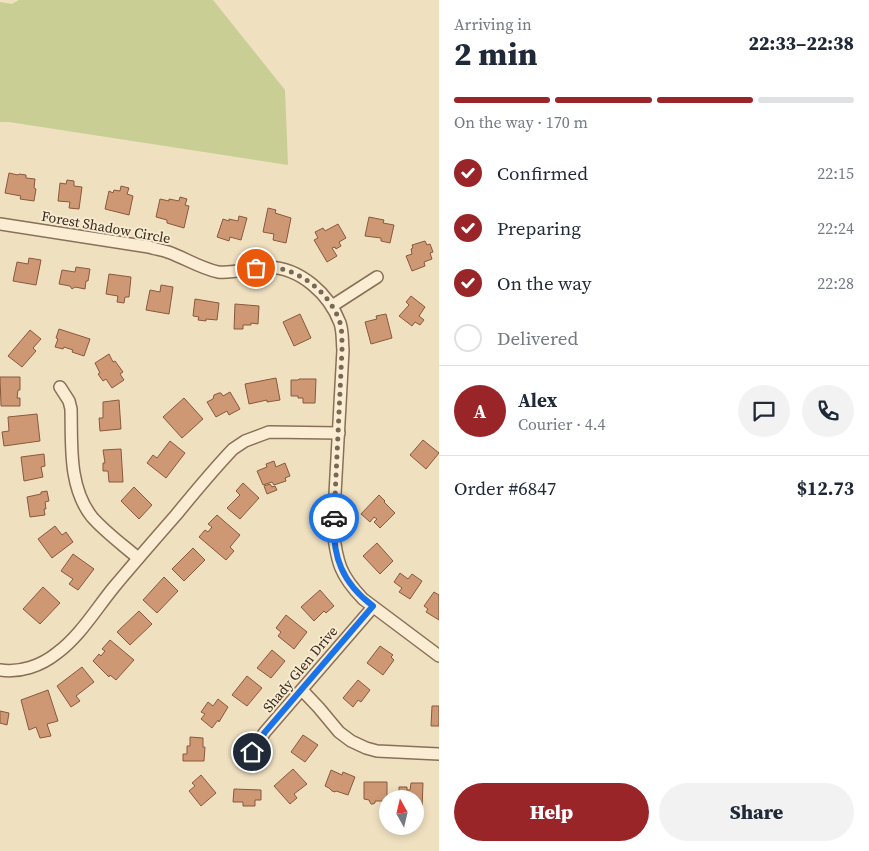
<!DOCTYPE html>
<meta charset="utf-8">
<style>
body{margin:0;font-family:"Source Serif 4",serif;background:#f2f2f3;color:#1f2937;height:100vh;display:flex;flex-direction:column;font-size:19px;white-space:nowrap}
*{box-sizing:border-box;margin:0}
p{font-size:16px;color:#747a83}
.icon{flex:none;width:28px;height:28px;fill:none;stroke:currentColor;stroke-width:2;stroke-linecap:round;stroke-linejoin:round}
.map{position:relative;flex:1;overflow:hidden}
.panel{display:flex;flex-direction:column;background:#fff;width:430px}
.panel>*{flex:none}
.needle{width:32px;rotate:352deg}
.tools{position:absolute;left:379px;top:790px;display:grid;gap:10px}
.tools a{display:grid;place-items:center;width:45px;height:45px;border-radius:50%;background:#fff;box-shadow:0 2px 8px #0003;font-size:25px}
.pin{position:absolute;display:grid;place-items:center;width:42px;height:42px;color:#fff;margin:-21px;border:2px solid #fff;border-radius:50%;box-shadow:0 1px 5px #0007}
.courier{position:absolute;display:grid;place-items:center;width:50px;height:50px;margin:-25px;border:4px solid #1a73e8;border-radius:50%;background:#fff;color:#222;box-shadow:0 1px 6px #0007}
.overview em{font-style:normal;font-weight:800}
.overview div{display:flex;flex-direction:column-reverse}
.overview{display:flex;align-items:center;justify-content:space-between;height:85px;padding:0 15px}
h1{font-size:32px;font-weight:800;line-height:38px}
.bar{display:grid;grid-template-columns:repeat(4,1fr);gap:8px 5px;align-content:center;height:60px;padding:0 15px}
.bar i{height:6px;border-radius:4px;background:#e0e1e3}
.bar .current{background:#9a2529}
.bar p{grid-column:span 4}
.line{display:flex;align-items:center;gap:12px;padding:0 15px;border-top:1px solid #e0e1e3}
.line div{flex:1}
.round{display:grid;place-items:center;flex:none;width:52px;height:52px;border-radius:26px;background:#f2f2f3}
ol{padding:0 15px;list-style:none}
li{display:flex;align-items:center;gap:15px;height:55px}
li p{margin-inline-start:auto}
li .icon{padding:5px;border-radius:50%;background:#9a2529;color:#fff;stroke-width:4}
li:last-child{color:#747a83}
li i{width:28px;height:28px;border:2px solid #e0e1e3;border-radius:50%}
.cta{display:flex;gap:10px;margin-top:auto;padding:10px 15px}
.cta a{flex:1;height:58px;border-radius:30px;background:#9a2529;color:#fff;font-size:20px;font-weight:800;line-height:58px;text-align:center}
.cta a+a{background:#f2f2f3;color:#1f2937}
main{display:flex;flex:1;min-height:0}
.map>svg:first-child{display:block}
.green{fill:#c8ce94}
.building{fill:#cf9874;stroke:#89593c}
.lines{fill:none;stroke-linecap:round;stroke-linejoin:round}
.street-casing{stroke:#897057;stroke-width:14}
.street{stroke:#faedd3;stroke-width:11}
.done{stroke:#786955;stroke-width:5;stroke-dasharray:0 9}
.route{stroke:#1a73e8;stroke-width:6}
.labels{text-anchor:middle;stroke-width:4;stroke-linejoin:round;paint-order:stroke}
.street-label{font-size:14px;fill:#38291c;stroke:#f6ead0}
</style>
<main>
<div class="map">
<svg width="439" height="851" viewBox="0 0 439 851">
<rect width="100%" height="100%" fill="#efe0c0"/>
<path class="green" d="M 19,0 L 213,0 L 285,90 L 288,165 L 9,122 L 0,122 L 0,2 L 12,4 Z"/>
<g class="building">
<path d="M 9,173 L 18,175 L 19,174 L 26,175 L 26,178 L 35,179 L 34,188 L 36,189 L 34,201 L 20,199 L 21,196 L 5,193 Z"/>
<path d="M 67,180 L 74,181 L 74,186 L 82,187 L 79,209 L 69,208 L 70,202 L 58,201 L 60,183 L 66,184 Z"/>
<path d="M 121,186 L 129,188 L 127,194 L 133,196 L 129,215 L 105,209 L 109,191 L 113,193 L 114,190 L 120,191 Z"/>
<path d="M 180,197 L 187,199 L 185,205 L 189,206 L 184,228 L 167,223 L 167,220 L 156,217 L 160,199 L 169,201 L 169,199 L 179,201 Z"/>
<path d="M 268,208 L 276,210 L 275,213 L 291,218 L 286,243 L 273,240 L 274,234 L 263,232 Z"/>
<path d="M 239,216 L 247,218 L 241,240 L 230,237 L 229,241 L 217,237 L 223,219 L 229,221 L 229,219 L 238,221 Z"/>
<path d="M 369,217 L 384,220 L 383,223 L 394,225 L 390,243 L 381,241 L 381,238 L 365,236 Z"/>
<path d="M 338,224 L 346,238 L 339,242 L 341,246 L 336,249 L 335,247 L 332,248 L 337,256 L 327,262 L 314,240 L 318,238 L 315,232 L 323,228 L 325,231 Z"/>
<path d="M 425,241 L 427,245 L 430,244 L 433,252 L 430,253 L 432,259 L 424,262 L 425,266 L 412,271 L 406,256 L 412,254 L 411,249 L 413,248 L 412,245 Z"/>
<path d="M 29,258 L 41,260 L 36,285 L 13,281 L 17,262 L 28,264 Z"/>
<path d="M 76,267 L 90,269 L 88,281 L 86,281 L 85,289 L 75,287 L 72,289 L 70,286 L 59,284 L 62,270 L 75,272 Z"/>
<path d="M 109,274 L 131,277 L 129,297 L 125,297 L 124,303 L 117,302 L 118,296 L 106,294 Z"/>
<path d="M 161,285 L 173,287 L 169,314 L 146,310 L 150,290 L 160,292 Z"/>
<path d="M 411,296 L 425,307 L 419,316 L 424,320 L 420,325 L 415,322 L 412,326 L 399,316 L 409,305 L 406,302 Z"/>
<path d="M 195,299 L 219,303 L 217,320 L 206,319 L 206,321 L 198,320 L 199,317 L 193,316 Z"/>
<path d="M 235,304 L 259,306 L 258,324 L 251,323 L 251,325 L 243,325 L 243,329 L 234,329 Z"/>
<path d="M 300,314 L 311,338 L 294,346 L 283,322 Z"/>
<path d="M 386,314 L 392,338 L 371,344 L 365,322 L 377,319 L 376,316 Z"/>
<path d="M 59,329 L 90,339 L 84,356 L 72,352 L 73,350 L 64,347 L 63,349 L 55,347 L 58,339 L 56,338 Z"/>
<path d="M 30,330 L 41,339 L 33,348 L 36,351 L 22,367 L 8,356 Z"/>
<path d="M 109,354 L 113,362 L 115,361 L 123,372 L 120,374 L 124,380 L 112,388 L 106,379 L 103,381 L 98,374 L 100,373 L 95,363 Z"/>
<path d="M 0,377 L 20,377 L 20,390 L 18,390 L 17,398 L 20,398 L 20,406 L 1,406 Z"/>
<path d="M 276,378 L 280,400 L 267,402 L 267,400 L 249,404 L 245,384 Z"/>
<path d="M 299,379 L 316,379 L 315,403 L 303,403 L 303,398 L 298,398 L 298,396 L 291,396 L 291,380 L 298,380 Z"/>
<path d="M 230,392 L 240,409 L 229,415 L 227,411 L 216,417 L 207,402 L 213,399 L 214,395 L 219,393 L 221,393 L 223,396 Z"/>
<path d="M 184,398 L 203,419 L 182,438 L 163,417 Z"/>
<path d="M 119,400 L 121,429 L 100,431 L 99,418 L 103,418 L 103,402 Z"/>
<path d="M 37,414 L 40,441 L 4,446 L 2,432 L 9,431 L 8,417 Z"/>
<path d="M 423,440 L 439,453 L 426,469 L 410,455 Z"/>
<path d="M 170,441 L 185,453 L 166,478 L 147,463 L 153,455 L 157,458 Z"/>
<path d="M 121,449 L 123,482 L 109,482 L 108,471 L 103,471 L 103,463 L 105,463 L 103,450 Z"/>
<path d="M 44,454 L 45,466 L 41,467 L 43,477 L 24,481 L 21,457 Z"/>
<path d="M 274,461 L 276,467 L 285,463 L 290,476 L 285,478 L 286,481 L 274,485 L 272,482 L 263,485 L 257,471 L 267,467 L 266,464 Z"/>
<path d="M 243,483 L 259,498 L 240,519 L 227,508 L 240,495 L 236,491 Z"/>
<path d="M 270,484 L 272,487 L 275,486 L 277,490 L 267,494 L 264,486 Z"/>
<path d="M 134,487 L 152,505 L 139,519 L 121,501 Z"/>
<path d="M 47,491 L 49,501 L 45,502 L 46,509 L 44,509 L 45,515 L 30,517 L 27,497 L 41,494 L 41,492 Z"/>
<path d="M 379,495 L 385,501 L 384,502 L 395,513 L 380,528 L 374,522 L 377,519 L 374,517 L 370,522 L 361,514 Z"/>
<path d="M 217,515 L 240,535 L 230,547 L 234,551 L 226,560 L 199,537 L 205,530 L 208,532 L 212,527 L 208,524 Z"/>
<path d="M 55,526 L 62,535 L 66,532 L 73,542 L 52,558 L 38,539 Z"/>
<path d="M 377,543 L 393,561 L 380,574 L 363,556 Z"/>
<path d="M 193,548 L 205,560 L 184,581 L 172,569 Z"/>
<path d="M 73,554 L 94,569 L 78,590 L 69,584 L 73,579 L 61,571 Z"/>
<path d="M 400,573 L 408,579 L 412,574 L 422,581 L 410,599 L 399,592 L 402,588 L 394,582 Z"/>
<path d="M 164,577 L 178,591 L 157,613 L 143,600 Z"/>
<path d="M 43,587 L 60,603 L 40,624 L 23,609 Z"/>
<path d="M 320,590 L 334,606 L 326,613 L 324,611 L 314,621 L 301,607 Z"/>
<path d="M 434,592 L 439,595 L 439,620 L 426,612 L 428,609 L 424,606 Z"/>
<path d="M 139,611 L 152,624 L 130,645 L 117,632 Z"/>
<path d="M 286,615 L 307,632 L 294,649 L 278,636 L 281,632 L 276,628 Z"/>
<path d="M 110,640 L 134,660 L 116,680 L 110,675 L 109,677 L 93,661 L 99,654 L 101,656 L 105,651 L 102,649 Z"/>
<path d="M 380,646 L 393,655 L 391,657 L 394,660 L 383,675 L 367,663 Z"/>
<path d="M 272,650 L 285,661 L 271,678 L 257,668 Z"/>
<path d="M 82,667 L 94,682 L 76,696 L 80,701 L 71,707 L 57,686 Z"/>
<path d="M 247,676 L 262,688 L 247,706 L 232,695 Z"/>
<path d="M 358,680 L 370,690 L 361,702 L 358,700 L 353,707 L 343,698 Z"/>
<path d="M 48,690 L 58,721 L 47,724 L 51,736 L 40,738 L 36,727 L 29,730 L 21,700 Z"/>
<path d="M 218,699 L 228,707 L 219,722 L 218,720 L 212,728 L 201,719 L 205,714 L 201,712 L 208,702 L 213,706 Z"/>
<path d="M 432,706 L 439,706 L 439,726 L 431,726 Z"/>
<path d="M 0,711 L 9,713 L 7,725 L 0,723 Z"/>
<path d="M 303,735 L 318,745 L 305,762 L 291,752 Z"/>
<path d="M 190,737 L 203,738 L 203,747 L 205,747 L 204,761 L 183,761 L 183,754 L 187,754 L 187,746 L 190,746 Z"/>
<path d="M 293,769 L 307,784 L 294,794 L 297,798 L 290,804 L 274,786 Z"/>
<path d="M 331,770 L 342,775 L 343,772 L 355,777 L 348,795 L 336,791 L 335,792 L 332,791 L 329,788 L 325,786 Z"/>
<path d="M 201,775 L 216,793 L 201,806 L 189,791 L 195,786 L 192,783 Z"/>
<path d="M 364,782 L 387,782 L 387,801 L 375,801 L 375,803 L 373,804 L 371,804 L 369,800 L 364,799 Z"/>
<path d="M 411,783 L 423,783 L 422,809 L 415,808 L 415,799 L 399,799 L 399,787 L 407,787 L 407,790 L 410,790 Z"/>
<path d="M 234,789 L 261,790 L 261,800 L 255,800 L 255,806 L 243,806 L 243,802 L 233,802 Z"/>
</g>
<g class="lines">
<defs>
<g id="street">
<path d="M 0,224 L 149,247 C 155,249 162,250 168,252 C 185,258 200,268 218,272 C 233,274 252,267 268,267 C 301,268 329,294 340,323 C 343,332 342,341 343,350 L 333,530 C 337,563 340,575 363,599 L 439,656"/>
<path d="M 332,306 L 377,277"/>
<path d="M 60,387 L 69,401 L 71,409 C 72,444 68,487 92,517 C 105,532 123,545 138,558"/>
<path d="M 0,670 C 20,673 41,666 57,653 C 80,636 96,609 114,587 C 134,563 155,539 176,515 C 194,493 213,470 233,449 L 245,441 L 269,432 L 339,433"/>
<path d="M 302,690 L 319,708 L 339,732 L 351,741 L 366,748 L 377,751 L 439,754"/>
<path d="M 251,752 L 265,732 L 373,607"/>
</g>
</defs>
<use href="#street" class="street-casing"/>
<use href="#street" class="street"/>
</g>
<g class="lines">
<path class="done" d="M 256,268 C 260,268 264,267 268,267 C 300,268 333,295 341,326 C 342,334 342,342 342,350 L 334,518"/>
<path class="route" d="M 252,752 L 265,732 L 373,606 C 342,583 332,556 334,518"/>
</g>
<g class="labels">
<g class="street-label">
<text transform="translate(106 227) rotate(10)" y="5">Forest Shadow Circle</text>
<text transform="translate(300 669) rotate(-50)" y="5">Shady Glen Drive</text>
</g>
</g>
</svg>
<div class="tools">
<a><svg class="needle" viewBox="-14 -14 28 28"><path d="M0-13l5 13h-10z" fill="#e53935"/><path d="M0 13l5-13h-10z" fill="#747a83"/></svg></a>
</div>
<div class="pin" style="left:256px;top:268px;background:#ea580c"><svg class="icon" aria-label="bag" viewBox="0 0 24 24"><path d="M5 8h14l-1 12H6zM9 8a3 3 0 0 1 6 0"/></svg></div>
<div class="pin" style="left:252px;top:752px;background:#1f2937"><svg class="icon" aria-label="home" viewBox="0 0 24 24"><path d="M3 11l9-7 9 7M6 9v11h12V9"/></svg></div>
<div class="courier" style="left:334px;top:518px"><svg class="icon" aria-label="car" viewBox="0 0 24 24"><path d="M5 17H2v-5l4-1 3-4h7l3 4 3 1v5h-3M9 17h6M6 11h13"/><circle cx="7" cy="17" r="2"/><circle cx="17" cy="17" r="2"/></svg></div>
</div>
<section class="panel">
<div class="overview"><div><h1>2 min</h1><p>Arriving in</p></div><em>22:33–22:38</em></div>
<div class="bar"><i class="current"></i><i class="current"></i><i class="current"></i><i></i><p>On the way · 170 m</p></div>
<ol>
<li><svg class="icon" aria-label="check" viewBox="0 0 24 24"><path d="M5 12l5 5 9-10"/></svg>Confirmed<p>22:15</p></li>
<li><svg class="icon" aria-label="check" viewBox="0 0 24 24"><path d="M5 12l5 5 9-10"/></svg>Preparing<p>22:24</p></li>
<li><svg class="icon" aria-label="check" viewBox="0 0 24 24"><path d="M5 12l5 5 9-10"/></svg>On the way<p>22:28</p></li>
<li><i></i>Delivered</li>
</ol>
<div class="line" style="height:90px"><b class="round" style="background:#9a2529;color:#fff">A</b><div><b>Alex</b><p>Courier · 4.4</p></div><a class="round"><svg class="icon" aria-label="chat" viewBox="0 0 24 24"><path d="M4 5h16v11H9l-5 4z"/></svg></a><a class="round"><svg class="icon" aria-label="phone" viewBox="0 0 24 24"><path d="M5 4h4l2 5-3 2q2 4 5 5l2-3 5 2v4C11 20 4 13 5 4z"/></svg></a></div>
<div class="line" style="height:65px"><div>Order #6847</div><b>$12.73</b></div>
<div class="cta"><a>Help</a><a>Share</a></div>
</section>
</main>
